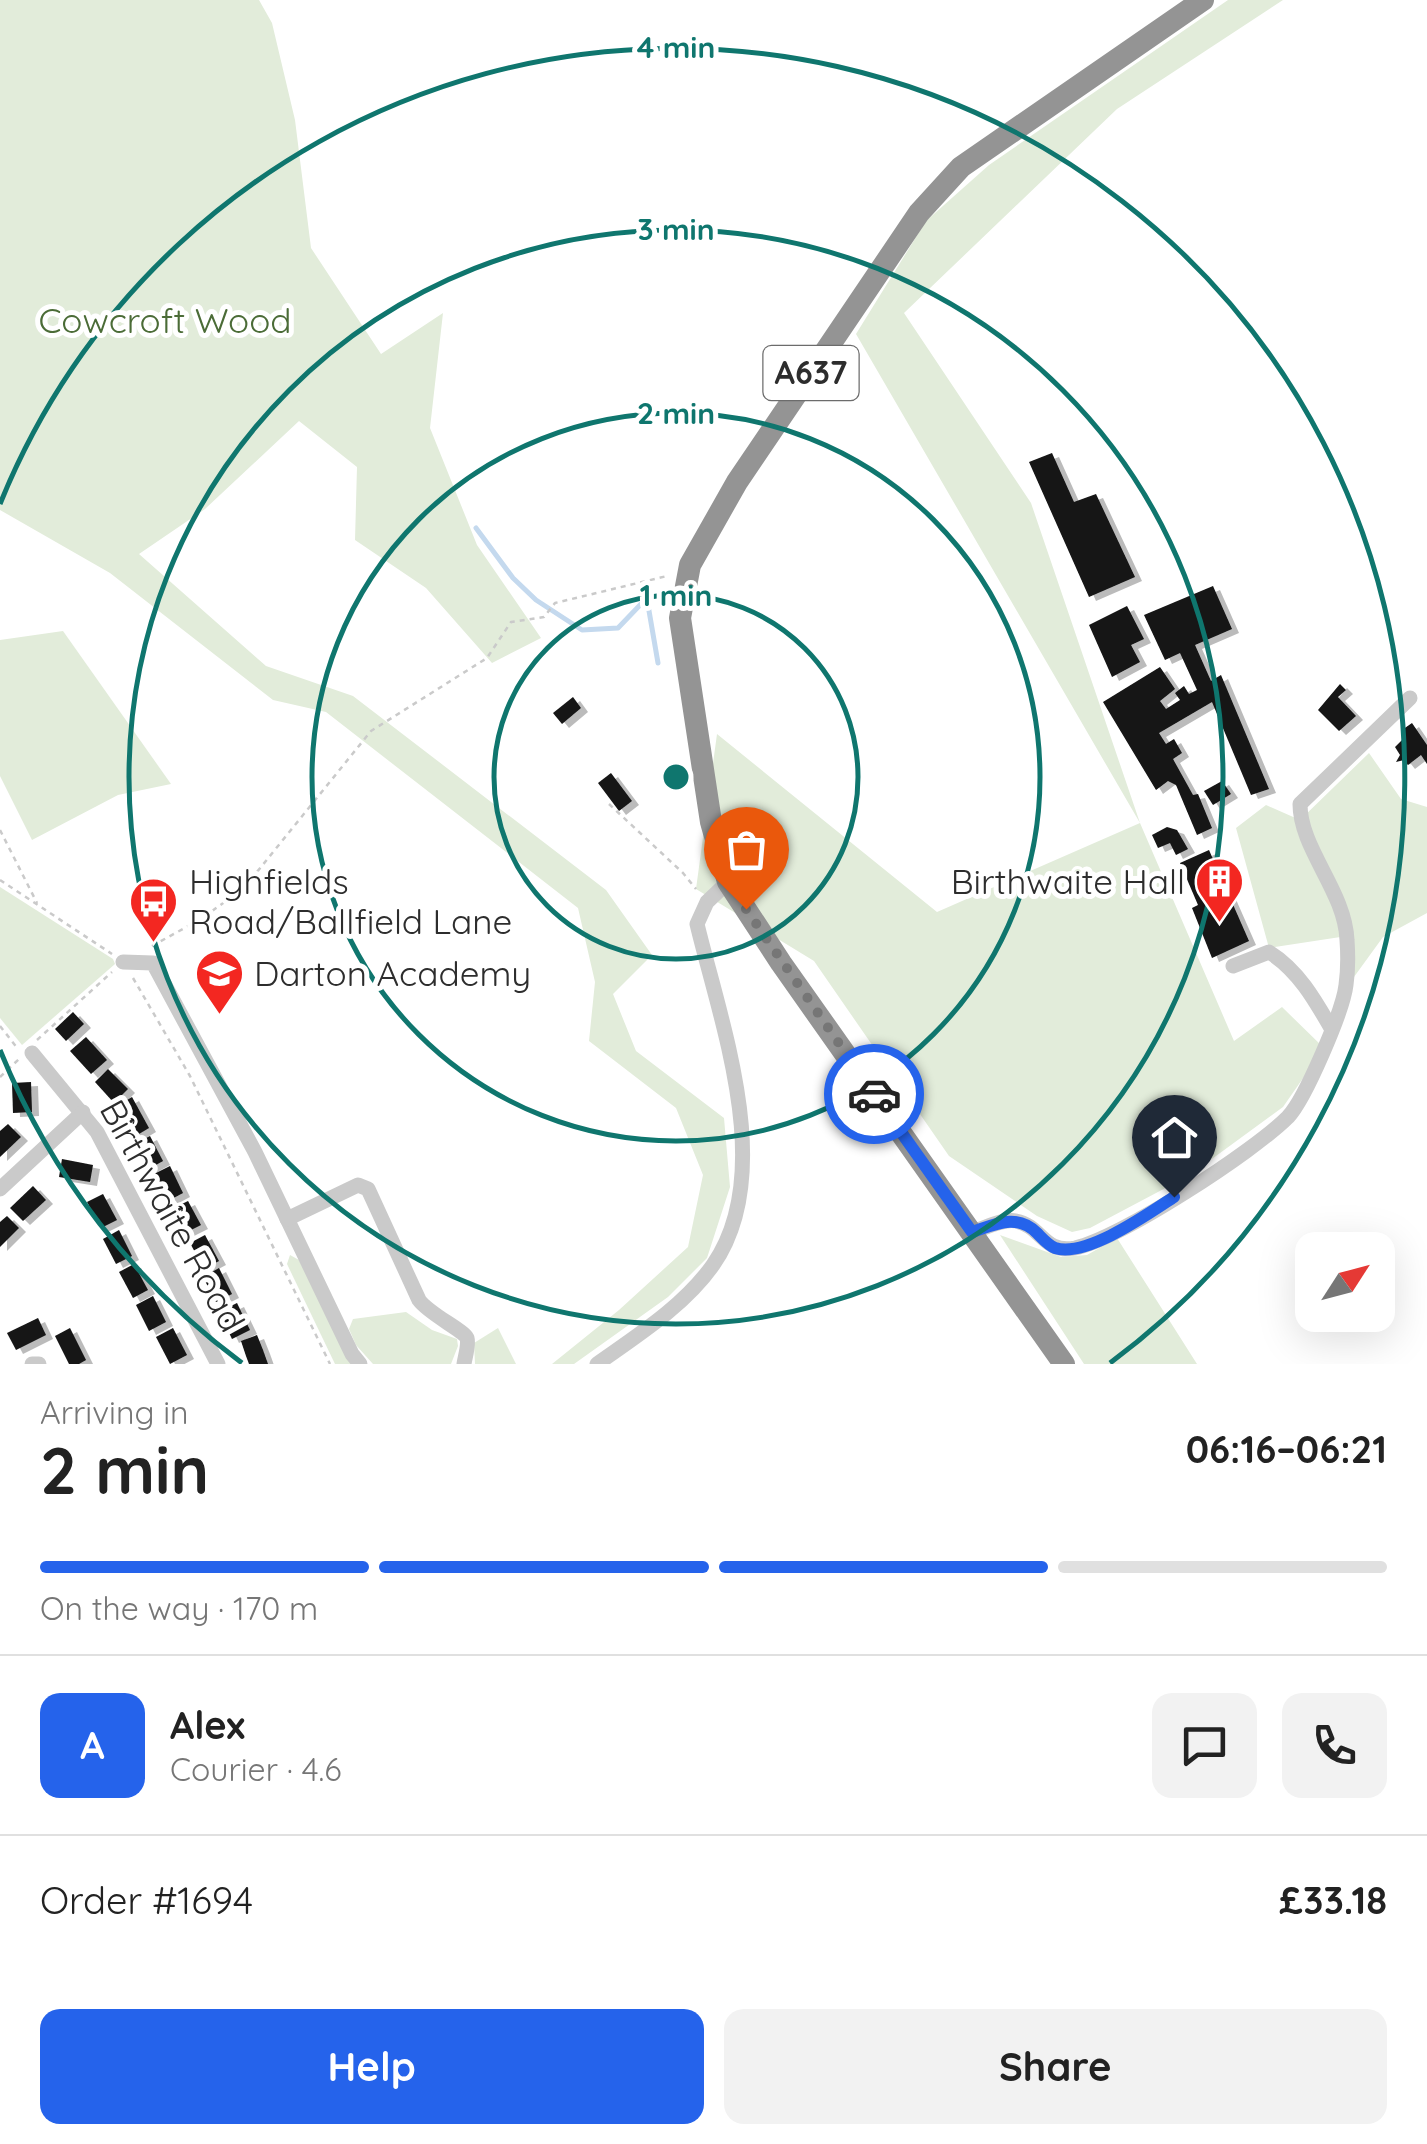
<!DOCTYPE html>
<meta charset="utf-8">
<style>
body{margin:0;font-family:Quicksand,sans-serif;background:#f2f2f2;color:#222;height:100vh;display:flex;flex-direction:column;font-size:38px;white-space:nowrap}
*{box-sizing:border-box;margin:0}
p{font-size:32px;color:#767676}
.icon{flex:none;width:55px;height:55px;fill:none;stroke:currentColor;stroke-width:2;stroke-linecap:round;stroke-linejoin:round}
.map{position:relative;height:1364px;overflow:hidden}
.drawer{display:flex;flex-direction:column;background:#fff;flex:1}
.drawer>*{flex:none}
.needle{width:65px;rotate:54deg}
.tools{position:absolute;left:1295px;top:1232px;display:grid;gap:20px}
.tools a{display:grid;place-items:center;width:100px;height:100px;border-radius:20px;background:#fff;box-shadow:0 10px 40px #0002;font-size:50px}
.pin{position:absolute;display:grid;place-items:center;width:85px;height:85px;color:#fff;margin:-102px -42px;border-radius:50% 50% 50% 0;rotate:-45deg;box-shadow:0 0 10px #0007}
.pin .icon{rotate:45deg}
.courier{position:absolute;display:grid;place-items:center;width:100px;height:100px;margin:-50px;border:8px solid #2563eb;border-radius:50%;background:#fff;color:#222;box-shadow:0 2px 12px #0007}
.overview em{font-style:normal;font-weight:800}
.overview div{display:flex;flex-direction:column-reverse}
.overview{display:flex;align-items:center;justify-content:space-between;height:170px;padding:0 40px}
h1{font-size:65px;font-weight:800;line-height:75px}
.bar{display:grid;grid-template-columns:repeat(4,1fr);gap:15px 10px;align-content:center;height:120px;padding:0 40px}
.bar i{height:12px;border-radius:8px;background:#e0e0e0}
.bar .active{background:#2563eb}
.bar p{grid-column:span 4}
.line{display:flex;align-items:center;gap:25px;padding:0 40px;border-top:2px solid #e0e0e0}
.line div{flex:1}
.round{display:grid;place-items:center;flex:none;width:105px;height:105px;border-radius:20px;background:#f2f2f2}
.button{display:flex;gap:20px;margin-top:auto;padding:20px 40px}
.button a{flex:1;height:115px;border-radius:20px;background:#2563eb;color:#fff;font-size:40px;font-weight:800;line-height:115px;text-align:center}
.button a+a{background:#f2f2f2;color:#222}
.map>svg:first-child{display:block}
.green{fill:#e2ecda}
.lines{fill:none;stroke-linecap:round;stroke-linejoin:round}
.stream{stroke:#c4d9ee;stroke-width:5}
.building{fill:#141414;filter:url(#shadow)}
.path{stroke:#cacaca;stroke-width:2.5;stroke-dasharray:5 5;stroke-linecap:butt}
.minor{stroke:#cacaca;stroke-width:15}
.highway{stroke:#949494;stroke-width:22}
.done{stroke:#767676;stroke-width:10;stroke-dasharray:0 18}
.route{stroke:#2563eb;stroke-width:12}
.ring{fill:none;stroke:#0f766e;stroke-width:5}
.labels{text-anchor:middle;stroke-width:10;stroke-linejoin:round;paint-order:stroke}
.shield{fill:#fff;stroke:#6c6c6c;stroke-width:2.5}
.shield-label{font-size:32px;font-weight:bold;fill:#2d2d2d}
.park-label{font-size:35px;fill:#4b6c37;stroke:#fff}
.poi-label{font-size:35px;fill:#2d2d2d;stroke:#fff;text-anchor:start}
.street-label{font-size:35px;fill:#2d2d2d;stroke:#fff}
.centre{fill:#0f766e;stroke:#fff;stroke-width:5}
.ring-label{font-size:30px;text-anchor:middle;font-weight:bold;fill:#0f766e;stroke:#fff;stroke-width:10;stroke-linejoin:round;paint-order:stroke}
</style>
<div class="map">
<svg width="1427" height="1364" viewBox="0 0 1427 1364">
<defs>
<filter id="shadow"><feDropShadow dx="7" dy="4" stdDeviation="0" flood-color="#0004"/></filter>
</defs>
<rect width="100%" height="100%" fill="#fff"/>
<g class="green">
<path d="M 0,0 L 259,0 L 272,23 L 295,120 L 311,248 L 381,354 L 443,313 L 430,428 L 477,545 L 541,638 L 492,663 L 426,588 L 355,540 L 357,467 L 299,421 L 205,509 L 139,554 L 266,666 L 353,696 L 606,890 L 652,955 L 613,994 L 636,1051 L 724,1118 L 730,1187 L 707,1258 L 668,1297 L 574,1364 L 552,1364 L 619,1310 L 688,1247 L 703,1175 L 676,1108 L 589,1041 L 595,982 L 578,908 L 326,712 L 273,700 L 110,573 L 0,510 Z"/>
<path d="M 1228,0 L 1283,0 L 1117,109 L 904,313 L 1031,503 L 1140,823 L 1234,1041 L 1282,1007 L 1324,1048 L 1283,1107 L 1190,1175 L 1090,1228 L 1072,1232 L 1037,1216 L 949,1156 L 814,961 L 696,889 L 717,734 L 937,912 L 1140,823 L 856,334 L 926,221 L 989,165 Z"/>
<path d="M 63,631 L 171,784 L 118,795 L 32,840 L 0,776 L 0,640 Z"/>
<path d="M 1369,753 L 1401,799 L 1427,807 L 1427,913 L 1383,937 L 1346,988 L 1347,936 L 1269,948 L 1236,828 L 1266,805 L 1300,820 Z"/>
<path d="M 0,887 L 113,959 L 115,964 L 22,1045 L 0,1018 Z"/>
<path d="M 1000,1235 L 1061,1257 L 1087,1255 L 1117,1238 L 1197,1364 L 1084,1364 Z"/>
<path d="M 290,1255 L 299,1260 L 352,1364 L 335,1364 L 287,1264 Z"/>
<path d="M 406,1312 L 432,1330 L 457,1339 L 458,1346 L 451,1364 L 373,1364 L 356,1345 L 349,1329 L 353,1319 Z"/>
<path d="M 498,1328 L 516,1364 L 475,1364 L 474,1343 Z"/>
</g>
<g class="lines">
<path class="stream" d="M 476,528 L 513,578 L 536,600 L 582,630 L 618,628 L 641,604 L 648,605 L 658,663"/>
</g>
<g class="building">
<path d="M 1052,453 L 1074,502 L 1096,494 L 1135,577 L 1089,597 L 1029,462 Z"/>
<path d="M 1213,586 L 1232,629 L 1195,645 L 1211,681 L 1221,675 L 1269,789 L 1251,795 L 1212,702 L 1159,733 L 1166,744 L 1174,739 L 1182,753 L 1173,759 L 1193,795 L 1198,794 L 1212,828 L 1197,835 L 1176,785 L 1168,781 L 1156,790 L 1103,702 L 1160,667 L 1175,689 L 1160,701 L 1166,709 L 1180,700 L 1175,693 L 1184,686 L 1189,694 L 1197,690 L 1180,653 L 1165,660 L 1144,615 Z"/>
<path d="M 1127,606 L 1144,639 L 1131,645 L 1140,662 L 1112,677 L 1089,625 Z"/>
<path d="M 1340,684 L 1346,690 L 1338,697 L 1356,716 L 1339,731 L 1318,710 Z"/>
<path d="M 573,697 L 581,708 L 562,724 L 553,713 Z"/>
<path d="M 1412,723 L 1427,745 L 1427,764 L 1421,755 L 1408,765 L 1404,760 L 1396,762 L 1400,755 L 1395,747 L 1406,736 L 1402,730 Z"/>
<path d="M 611,773 L 632,801 L 619,811 L 598,783 Z"/>
<path d="M 1222,781 L 1231,794 L 1213,805 L 1204,791 Z"/>
<path d="M 1167,827 L 1177,830 L 1188,849 L 1176,855 L 1170,843 L 1158,848 L 1152,835 Z"/>
<path d="M 1209,850 L 1249,941 L 1212,958 L 1192,908 L 1198,905 L 1180,863 Z"/>
<path d="M 73,1012 L 84,1024 L 66,1041 L 55,1029 Z"/>
<path d="M 86,1037 L 107,1060 L 91,1074 L 70,1051 Z"/>
<path d="M 108,1069 L 128,1089 L 114,1103 L 95,1082 Z"/>
<path d="M 31,1082 L 32,1112 L 13,1113 L 12,1083 Z"/>
<path d="M 132,1097 L 149,1128 L 134,1137 L 117,1106 Z"/>
<path d="M 8,1124 L 21,1137 L 0,1157 L 0,1131 Z"/>
<path d="M 150,1136 L 163,1161 L 147,1170 L 134,1144 Z"/>
<path d="M 62,1159 L 93,1165 L 90,1182 L 59,1177 Z"/>
<path d="M 170,1166 L 183,1193 L 168,1201 L 154,1174 Z"/>
<path d="M 33,1186 L 46,1200 L 23,1221 L 10,1208 Z"/>
<path d="M 103,1194 L 117,1220 L 101,1228 L 87,1202 Z"/>
<path d="M 188,1201 L 201,1225 L 185,1233 L 172,1209 Z"/>
<path d="M 7,1216 L 19,1228 L 0,1247 L 0,1222 Z"/>
<path d="M 119,1230 L 132,1256 L 116,1264 L 103,1239 Z"/>
<path d="M 205,1235 L 219,1261 L 204,1269 L 190,1243 Z"/>
<path d="M 134,1264 L 148,1290 L 133,1298 L 119,1272 Z"/>
<path d="M 219,1268 L 232,1294 L 216,1302 L 203,1277 Z"/>
<path d="M 153,1296 L 166,1322 L 149,1331 L 136,1305 Z"/>
<path d="M 237,1303 L 250,1330 L 232,1339 L 219,1312 Z"/>
<path d="M 38,1318 L 46,1335 L 16,1350 L 7,1333 Z"/>
<path d="M 70,1328 L 86,1360 L 79,1364 L 69,1364 L 55,1336 Z"/>
<path d="M 173,1328 L 187,1355 L 170,1364 L 156,1337 Z"/>
<path d="M 257,1335 L 263,1350 L 268,1364 L 249,1364 L 246,1356 L 241,1341 Z"/>
</g>
<g class="lines">
<g class="path">
<path d="M 609,804 L 683,873 L 696,889"/>
<path d="M 0,830 L 37,903"/>
<path d="M 0,880 L 112,954"/>
<path d="M 152,946 L 201,919 L 244,888 L 371,731 L 487,658 L 511,622 L 544,617 L 555,603 L 667,576"/>
<path d="M 133,978 L 190,1076 L 330,1364"/>
<path d="M 0,1026 L 18,1049"/>
<path d="M 37,1040 L 112,972"/>
<path d="M 0,1077 L 19,1059"/>
</g>
<g class="minor">
<path d="M 123,962 L 153,963 L 255,1152 L 352,1354 L 360,1364"/>
<path d="M 1233,966 L 1269,952 C 1298,970 1315,1000 1331,1028"/>
<path d="M 32,1053 L 97,1132 L 218,1364"/>
<path d="M 0,1189 L 83,1112"/>
<path d="M 287,1219 L 358,1185 L 368,1189 L 419,1300 C 429,1314 463,1330 467,1338 C 469,1345 465,1357 464,1364"/>
<path d="M 972,1232 C 985,1228 1004,1218 1016,1221 C 1042,1226 1043,1254 1075,1248 C 1121,1238 1253,1152 1288,1117 C 1305,1099 1343,1011 1346,985 C 1348,971 1348,954 1347,940 C 1345,891 1300,849 1300,804 L 1410,698"/>
<path d="M 32,1364 L 39,1364"/>
<path d="M 597,1364 C 638,1335 684,1306 713,1265 C 777,1173 721,1024 697,924 L 707,902 L 728,882"/>
</g>
<path class="highway" d="M 1064,1364 L 781,963 L 728,882 L 711,822 L 680,618 L 690,565 L 737,482 L 919,213 L 961,167 L 1203,0"/>
</g>
<g class="lines">
<path class="done" d="M 746,909 L 874,1094"/>
<path class="route" d="M 874,1094 L 972,1232 C 996,1224 1017,1213 1037,1233 C 1042,1238 1048,1245 1055,1248 C 1086,1258 1148,1214 1174,1197"/>
</g>
<g class="ring">
<circle cx="676" cy="777" r="182"/>
<circle cx="676" cy="777" r="364"/>
<circle cx="676" cy="777" r="547"/>
<path d="M242 1363A729 729 0 0 1 0 1050M0 504A729 729 0 1 1 1110 1363"/>
</g>
<defs>
<symbol id="building-pin" viewBox="-11 -11 22 30"><path d="M0 17L-7.5 6A9.5 9.5 0 1 1 7.5 6Z" fill="#f32721" stroke="#fff"/><path d="M-4-6H4V6H1V3H-1V6H-4ZM-2.5-4.3h1.7v1.8h-1.7ZM.8-4.3h1.7v1.8H.8ZM-2.5-1h1.7V.8h-1.7ZM.8-1h1.7V.8H.8Z" fill="#fff"/></symbol>
<symbol id="bus-pin" viewBox="-11 -11 22 30"><path d="M0 17L-7.5 6A9.5 9.5 0 1 1 7.5 6Z" fill="#f32721" stroke="#fff"/><path d="M-5-6H5V4H4V6H2V4H-2V6H-4V4H-5ZM-3.5-4V0h7V-4ZM-3.5 1.2v1.5H-2V1.2ZM2 1.2v1.5H3.5V1.2Z" fill="#fff"/></symbol>
<symbol id="school-pin" viewBox="-11 -11 22 30"><path d="M0 17L-7.5 6A9.5 9.5 0 1 1 7.5 6Z" fill="#f32721" stroke="#fff"/><path d="M0-5L7-2L0 1L-7-2ZM-4 1L0 2.5L4 1V4Q0 6-4 4Z" fill="#fff"/></symbol>
</defs>
<g fill-rule="evenodd">
<use href="#building-pin" x="1192" y="854" width="55" height="75"/>
<use href="#bus-pin" x="126" y="874" width="55" height="75"/>
<use href="#school-pin" x="192" y="946" width="55" height="75"/>
</g>
<g class="labels">
<rect class="shield" x="763.5" y="346" width="95" height="54" rx="8"/>
<g class="shield-label">
<text x="811" y="384">A637</text>
</g>
<g class="park-label">
<text x="165" y="333">Cowcroft Wood</text>
</g>
<g class="poi-label">
<text x="189" y="894">Highfields<tspan x="189" dy="40">Road/Ballfield Lane</tspan></text>
<text x="1185" y="894" text-anchor="end">Birthwaite Hall</text>
<text x="254" y="986">Darton Academy</text>
</g>
<g class="street-label">
<text transform="translate(172 1216) rotate(61)" y="12">Birthwaite Road</text>
</g>
</g>
<circle cx="676" cy="777" r="15" class="centre"/>
<g class="ring-label">
<text x="676" y="58">4 min</text>
<text x="676" y="240">3 min</text>
<text x="676" y="424">2 min</text>
<text x="676" y="606">1 min</text>
</g>
</svg>
<div class="tools">
<a><svg class="needle" viewBox="-14 -14 28 28"><path d="M0-13l5 13h-10z" fill="#e53935"/><path d="M0 13l5-13h-10z" fill="#767676"/></svg></a>
</div>
<div class="pin" style="left:746px;top:909px;background:#ea580c"><svg class="icon" aria-label="bag" viewBox="0 0 24 24"><path d="M5 8h14l-1 12H6zM9 8a3 3 0 0 1 6 0"/></svg></div>
<div class="pin" style="left:1174px;top:1197px;background:#1f2937"><svg class="icon" aria-label="home" viewBox="0 0 24 24"><path d="M3 11l9-7 9 7M6 9v11h12V9"/></svg></div>
<div class="courier" style="left:874px;top:1094px"><svg class="icon" aria-label="car" viewBox="0 0 24 24"><path d="M5 17H2v-5l4-1 3-4h7l3 4 3 1v5h-3M9 17h6M6 11h13"/><circle cx="7" cy="17" r="2"/><circle cx="17" cy="17" r="2"/></svg></div>
</div>
<section class="drawer">
<div class="overview"><div><h1>2 min</h1><p>Arriving in</p></div><em>06:16–06:21</em></div>
<div class="bar"><i class="active"></i><i class="active"></i><i class="active"></i><i></i><p>On the way · 170 m</p></div>
<div class="line" style="height:180px"><b class="round" style="background:#2563eb;color:#fff">A</b><div><b>Alex</b><p>Courier · 4.6</p></div><a class="round"><svg class="icon" aria-label="chat" viewBox="0 0 24 24"><path d="M4 5h16v11H9l-5 4z"/></svg></a><a class="round"><svg class="icon" aria-label="phone" viewBox="0 0 24 24"><path d="M5 4h4l2 5-3 2q2 4 5 5l2-3 5 2v4C11 20 4 13 5 4z"/></svg></a></div>
<div class="line" style="height:130px"><div>Order #1694</div><b>£33.18</b></div>
<div class="button"><a>Help</a><a>Share</a></div>
</section>
